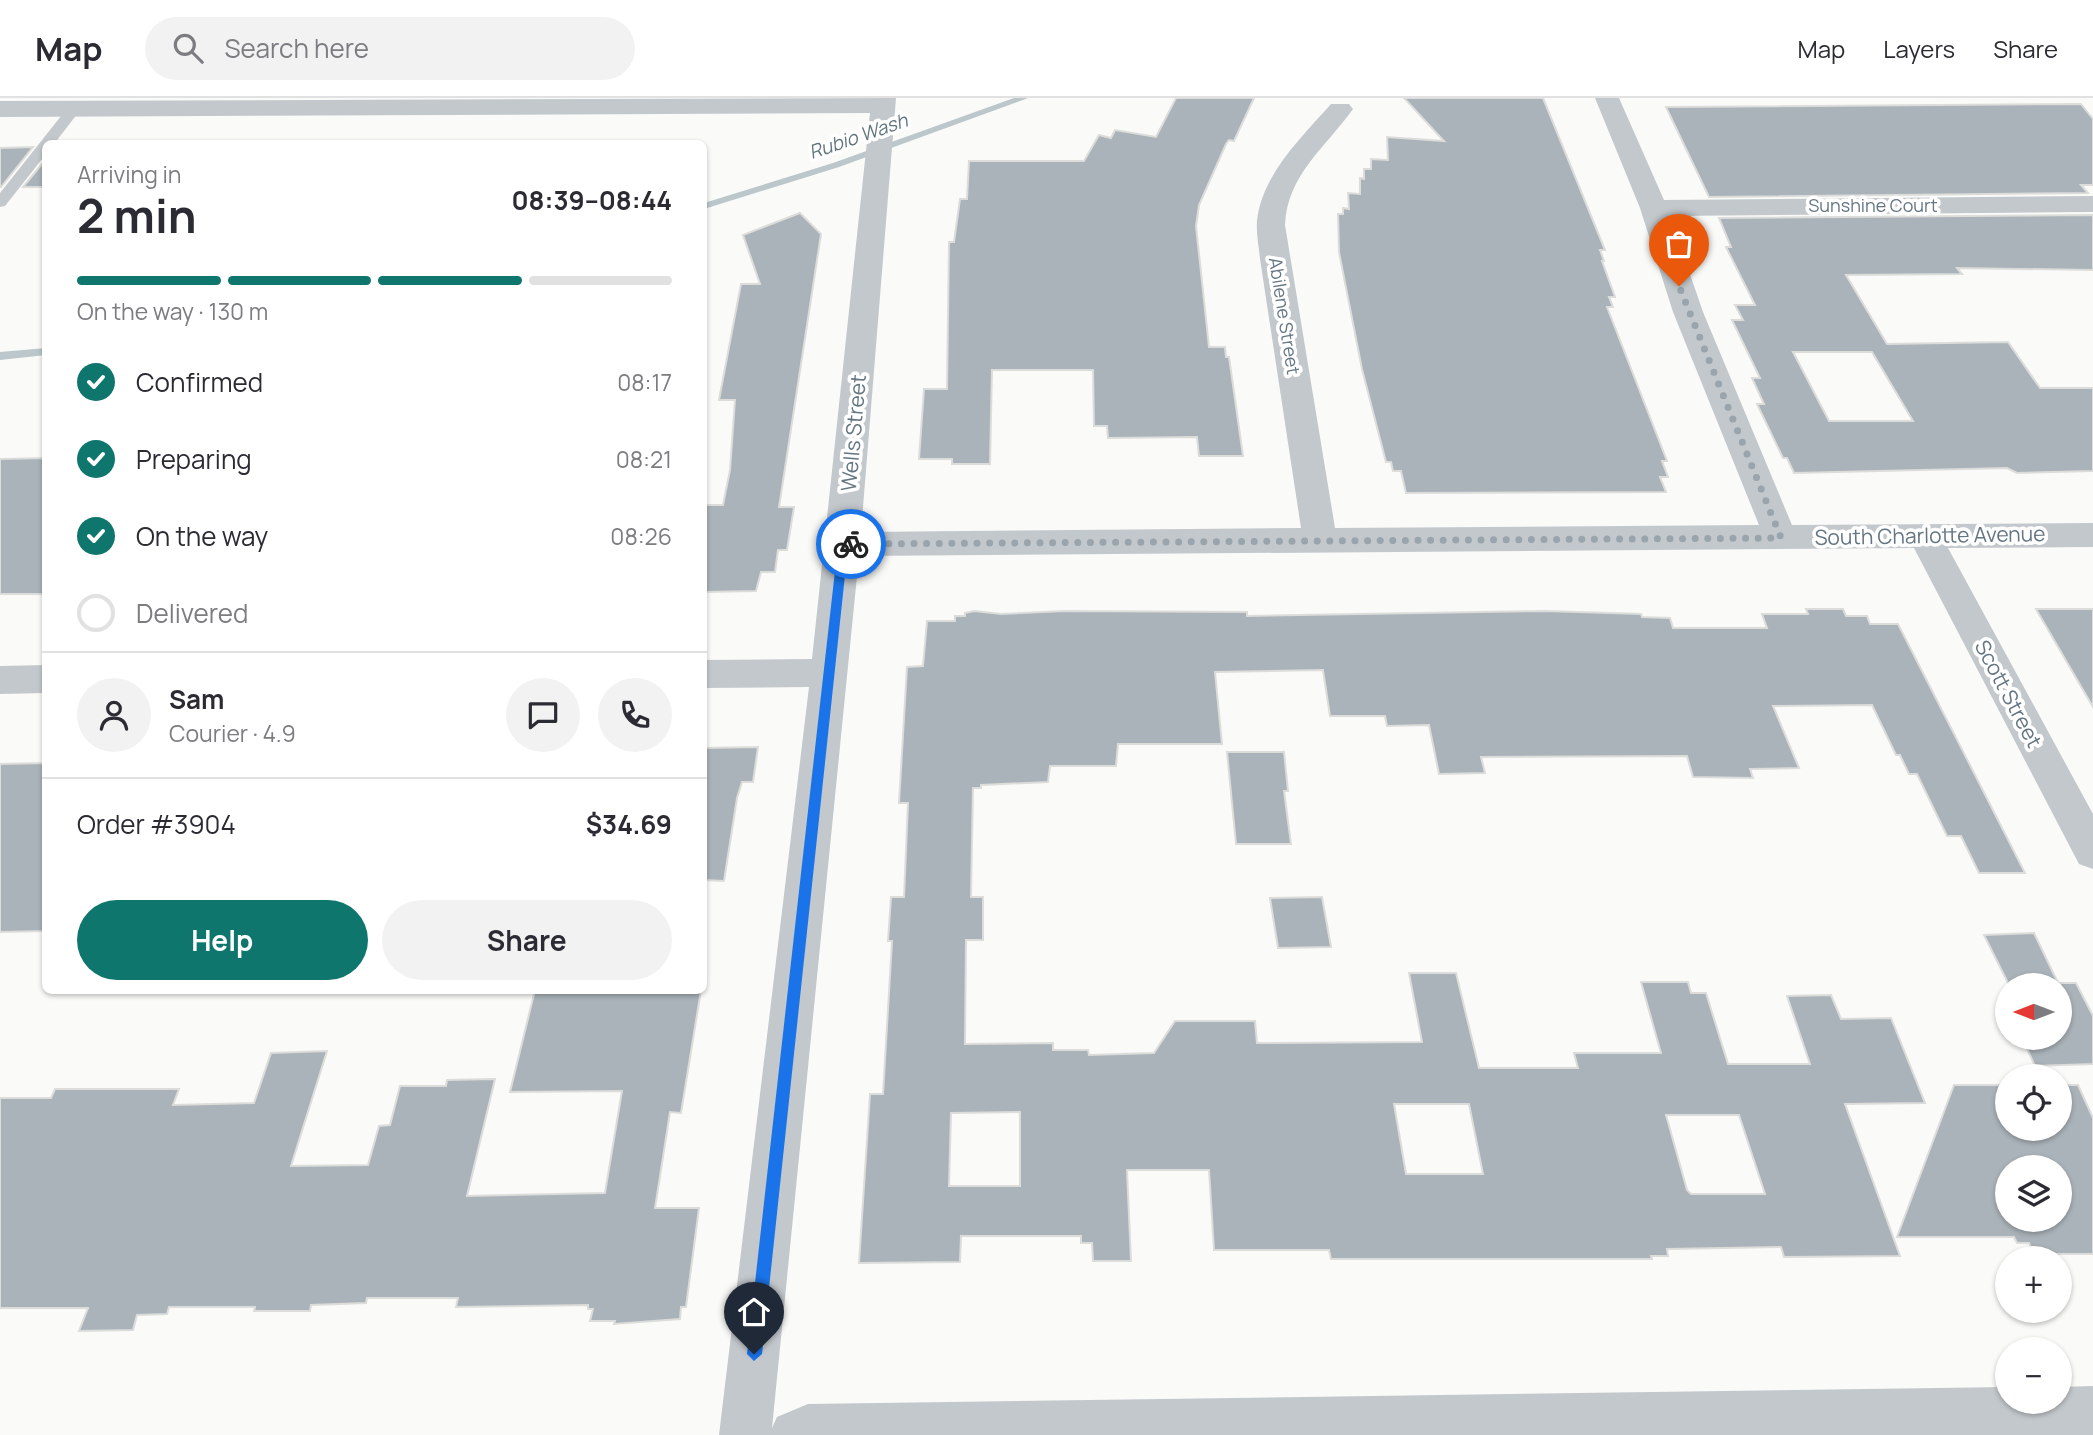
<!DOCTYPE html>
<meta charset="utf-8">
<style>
body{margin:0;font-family:Manrope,sans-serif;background:#f2f2f3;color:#2b2b33;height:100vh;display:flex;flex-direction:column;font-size:26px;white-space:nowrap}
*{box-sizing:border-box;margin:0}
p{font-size:23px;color:#7c7c81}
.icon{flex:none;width:38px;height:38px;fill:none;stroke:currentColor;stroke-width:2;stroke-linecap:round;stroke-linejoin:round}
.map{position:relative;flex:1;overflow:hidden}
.panel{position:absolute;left:42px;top:42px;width:665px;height:854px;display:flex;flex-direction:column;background:#fff;border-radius:10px;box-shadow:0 2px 5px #0004}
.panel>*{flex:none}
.needle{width:46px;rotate:270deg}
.buttons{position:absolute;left:1995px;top:875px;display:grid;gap:14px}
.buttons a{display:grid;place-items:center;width:77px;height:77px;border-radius:50%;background:#fff;box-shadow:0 2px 5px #0004;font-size:35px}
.pin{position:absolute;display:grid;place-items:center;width:60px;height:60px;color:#fff;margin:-72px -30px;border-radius:50% 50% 50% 0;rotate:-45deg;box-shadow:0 0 7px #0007}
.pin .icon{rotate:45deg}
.courier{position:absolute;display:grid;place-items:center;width:70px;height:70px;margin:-35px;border:5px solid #1a73e8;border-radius:50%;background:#fff;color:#222;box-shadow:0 2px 9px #0007}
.summary em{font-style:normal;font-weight:700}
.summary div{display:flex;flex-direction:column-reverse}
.summary{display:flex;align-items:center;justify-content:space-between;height:119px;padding:0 35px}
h1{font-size:46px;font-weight:700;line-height:52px}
.bar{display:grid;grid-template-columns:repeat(4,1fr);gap:10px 7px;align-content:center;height:84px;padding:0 35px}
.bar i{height:9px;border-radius:5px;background:#e1e1e2}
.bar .current{background:#0f766e}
.bar p{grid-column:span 4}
.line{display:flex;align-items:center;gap:18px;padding:0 35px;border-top:2px solid #e1e1e2}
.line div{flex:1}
.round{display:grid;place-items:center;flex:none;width:74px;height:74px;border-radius:37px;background:#f2f2f3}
ol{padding:0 35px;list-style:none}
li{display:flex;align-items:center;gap:21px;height:77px}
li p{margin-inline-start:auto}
li .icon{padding:7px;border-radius:50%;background:#0f766e;color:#fff;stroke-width:4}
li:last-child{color:#7c7c81}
li i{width:38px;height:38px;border:4px solid #e1e1e2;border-radius:50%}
.cta{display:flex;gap:14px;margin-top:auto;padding:14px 35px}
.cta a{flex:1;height:80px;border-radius:42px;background:#0f766e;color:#fff;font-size:28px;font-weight:700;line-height:80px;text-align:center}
.cta a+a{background:#f2f2f3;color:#2b2b33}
header{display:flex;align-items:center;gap:42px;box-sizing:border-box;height:98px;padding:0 35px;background:#fff;border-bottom:2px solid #e1e1e2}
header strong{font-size:33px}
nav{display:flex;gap:38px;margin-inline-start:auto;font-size:24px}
.search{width:490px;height:63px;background:#f2f2f3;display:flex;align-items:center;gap:18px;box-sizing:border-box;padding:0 24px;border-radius:38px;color:#7c7c81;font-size:26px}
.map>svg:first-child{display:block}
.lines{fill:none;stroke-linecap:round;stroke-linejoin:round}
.stream{fill:#bbc7cb;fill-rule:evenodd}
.building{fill:#aab3b9;stroke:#dcdcda;stroke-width:2;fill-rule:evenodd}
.service{fill:#c3c8cc;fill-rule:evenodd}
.minor{fill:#c3c8cc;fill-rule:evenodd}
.route{fill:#1a73e8}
.done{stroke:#99a4ac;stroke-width:7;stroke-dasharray:0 12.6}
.labels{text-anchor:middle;stroke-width:7;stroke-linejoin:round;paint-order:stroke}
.far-street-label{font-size:18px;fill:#657683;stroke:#fff}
.far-water-label{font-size:19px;font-style:italic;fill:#60757c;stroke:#fff}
.street-label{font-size:21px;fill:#657683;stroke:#fff}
</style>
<header>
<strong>Map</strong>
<div class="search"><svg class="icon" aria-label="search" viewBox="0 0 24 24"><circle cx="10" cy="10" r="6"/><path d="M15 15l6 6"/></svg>Search here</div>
<nav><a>Map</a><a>Layers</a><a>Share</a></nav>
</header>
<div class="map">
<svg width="2093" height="1337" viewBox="0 0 2093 1337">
<rect width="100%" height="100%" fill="#fafaf8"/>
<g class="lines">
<g class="stream">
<path d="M 1014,0 L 1028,0 L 839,69 L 704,111 L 704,105 L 833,65 Z"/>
<path d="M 46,250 L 46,257 L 0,262 L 0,254 Z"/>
</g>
</g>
<g class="building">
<path d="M 1176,0 L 1254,0 L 1234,43 L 1229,42 L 1226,46 L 1199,107 L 1196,128 L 1209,249 L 1225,249 L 1226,259 L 1229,259 L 1243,358 L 1199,358 L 1197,339 L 1108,340 L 1107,328 L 1094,328 L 1093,272 L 992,272 L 990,366 L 952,366 L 952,361 L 919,361 L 924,291 L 947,291 L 949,144 L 954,144 L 960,101 L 967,101 L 969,63 L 1084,63 L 1099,37 L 1111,40 L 1115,32 L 1156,39 Z"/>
<path d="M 1404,0 L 1543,0 L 1605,152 L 1600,152 L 1604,163 L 1602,163 L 1615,199 L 1609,199 L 1613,209 L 1607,209 L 1667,363 L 1662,363 L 1668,379 L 1660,379 L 1666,394 L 1406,395 L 1401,373 L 1393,373 L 1391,364 L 1386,364 L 1362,271 L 1339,154 L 1338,116 L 1343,116 L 1343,110 L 1349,111 L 1348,95 L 1360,96 L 1360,80 L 1364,81 L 1364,71 L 1371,71 L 1371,61 L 1388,62 L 1387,39 L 1444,43 Z"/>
<path d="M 2081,6 L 2093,21 L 2093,87 L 2081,87 L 2088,95 L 1709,99 L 1666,9 Z"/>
<path d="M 33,49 L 1,89 L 0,89 L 0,50 Z"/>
<path d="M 46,61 L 46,89 L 23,89 Z"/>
<path d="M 800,115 L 821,136 L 779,409 L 794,409 L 787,452 L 778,452 L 775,474 L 761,474 L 756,493 L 704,494 L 704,407 L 723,407 L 730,372 L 735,302 L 719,302 L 741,186 L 760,186 L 743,137 Z"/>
<path d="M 2093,117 L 2093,172 L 1957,170 L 1962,176 L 1846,177 L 1887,246 L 2008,244 L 2040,290 L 2093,290 L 2093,373 L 2017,375 L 2007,370 L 1794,375 L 1787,360 L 1783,360 L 1757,306 L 1764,306 L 1752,280 L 1760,280 L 1732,222 L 1743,222 L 1735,207 L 1755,207 L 1726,149 L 1731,149 L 1719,120 ZM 1793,254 L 1872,254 L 1913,323 L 1829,323 Z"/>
<path d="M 46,360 L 46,496 L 0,496 L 0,361 Z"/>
<path d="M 1806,511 L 1843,511 L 1846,518 L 1867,518 L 1870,526 L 1898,526 L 2025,775 L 1979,775 L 1961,738 L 1947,738 L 1917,676 L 1909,676 L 1900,657 L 1896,657 L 1872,607 L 1773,608 L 1799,670 L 1750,671 L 1753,680 L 1693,679 L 1687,658 L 1481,659 L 1485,675 L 1439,676 L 1429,627 L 1387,628 L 1385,618 L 1330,618 L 1323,572 L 1215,574 L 1222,646 L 1118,646 L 1116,668 L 1050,668 L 1048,684 L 981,687 L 981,690 L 973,690 L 971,799 L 983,799 L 983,842 L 966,842 L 965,946 L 1053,945 L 1053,952 L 1088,952 L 1089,957 L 1154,955 L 1175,923 L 1255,923 L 1257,945 L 1422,944 L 1409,875 L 1456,875 L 1479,970 L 1578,970 L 1574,955 L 1661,955 L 1641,884 L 1688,884 L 1691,895 L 1706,895 L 1728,966 L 1810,966 L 1787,898 L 1831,897 L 1841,921 L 1891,920 L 1925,1005 L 1845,1006 L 1900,1158 L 1784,1159 L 1781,1149 L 1667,1151 L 1668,1158 L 1651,1158 L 1652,1161 L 1331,1161 L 1329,1152 L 1214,1152 L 1209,1072 L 1127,1072 L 1131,1163 L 1093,1163 L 1092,1145 L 1081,1145 L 1081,1138 L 961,1138 L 960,1164 L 859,1165 L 870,996 L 883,996 L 892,843 L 888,843 L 891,799 L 904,799 L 908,705 L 899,705 L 907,569 L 923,568 L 927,523 L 955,523 L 955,518 L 965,518 L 965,515 L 974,513 L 1001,516 L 1065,513 L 1247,514 L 1247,518 L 1545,513 L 1641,516 L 1642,519 L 1670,520 L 1673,530 L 1767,530 L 1762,516 L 1808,516 ZM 1394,1006 L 1469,1006 L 1483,1076 L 1406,1076 ZM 1020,1014 L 1020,1088 L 949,1088 L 951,1015 ZM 1666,1017 L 1739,1017 L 1765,1096 L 1691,1096 L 1687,1092 Z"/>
<path d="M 2036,511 L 2093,511 L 2093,609 Z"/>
<path d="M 758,649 L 753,684 L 742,684 L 737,700 L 724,783 L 704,782 L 704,650 Z"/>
<path d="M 1227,654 L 1284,654 L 1288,693 L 1284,693 L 1291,746 L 1236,746 Z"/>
<path d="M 46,665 L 46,833 L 0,834 L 0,666 Z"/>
<path d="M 1322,799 L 1331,849 L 1278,850 L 1270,800 Z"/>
<path d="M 2034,835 L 2058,885 L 2076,885 L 2093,918 L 2093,966 L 2035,968 L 2022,940 L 2060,940 L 2060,887 L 2009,887 L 1984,837 Z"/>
<path d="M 535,892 L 701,892 L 681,1015 L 670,1014 L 655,1110 L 699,1110 L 686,1209 L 681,1209 L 680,1221 L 614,1226 L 615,1223 L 590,1223 L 593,1211 L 588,1211 L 588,1207 L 456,1209 L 458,1200 L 367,1200 L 366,1205 L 311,1207 L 310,1213 L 254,1213 L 255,1209 L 169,1209 L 167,1216 L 137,1217 L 133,1232 L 79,1233 L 88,1210 L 0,1210 L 0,1000 L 51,1000 L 55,991 L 179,991 L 173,1007 L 254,1005 L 271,955 L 327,953 L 291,1068 L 368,1067 L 379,1028 L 390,1027 L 400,988 L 446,988 L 447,982 L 495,981 L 467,1098 L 605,1095 L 622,993 L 510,994 Z"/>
<path d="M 1954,987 L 2007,987 L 2007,1031 L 2060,1031 L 2060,987 L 2078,987 L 2093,1020 L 2093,1156 L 2033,1156 L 2029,1145 L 2017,1145 L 2014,1139 L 1897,1139 ZM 2007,1069 L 2060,1069 L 2060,1122 L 2007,1122 Z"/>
</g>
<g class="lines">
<path class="service" d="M 69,8 L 81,11 L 54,46 L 46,46 L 46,56 L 5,108 L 0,109 L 0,95 Z"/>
<g class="minor">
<path d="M 896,0 L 861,434 L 1301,430 L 1260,161 C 1259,149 1256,136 1257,123 C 1262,76 1302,39 1331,6 L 1349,6 L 1353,11 C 1326,49 1287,77 1285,127 L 1335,430 L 1759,427 L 1673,214 L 1640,110 L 1595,0 L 1619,0 L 1664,102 L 2093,98 L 2093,114 L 1670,118 L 1703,214 L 1792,427 L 2093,425 L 2093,449 L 1948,450 L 2093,716 L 2093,771 L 2079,766 L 1914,450 L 859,458 L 772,1330 L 777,1319 L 808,1306 L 2007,1289 L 2007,1304 L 2060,1304 L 2060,1289 L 2093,1288 L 2093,1337 L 719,1337 L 809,589 L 704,590 L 704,562 L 812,561 L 870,15 L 0,19 L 0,3 Z"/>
<path d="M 46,567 L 46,595 L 0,596 L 0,568 Z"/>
</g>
</g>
<path class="route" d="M 843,442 L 856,446 L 848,449 L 762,1256 L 754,1263 L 747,1256 L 838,446 Z"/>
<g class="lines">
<path class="done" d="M 851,446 L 1781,440 L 1679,188"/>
</g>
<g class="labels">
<g class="far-street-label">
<text x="1873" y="114">Sunshine Court</text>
<text transform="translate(1284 218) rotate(81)" y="6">Abilene Street</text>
</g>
<g class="far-water-label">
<text transform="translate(858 38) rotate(-19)" y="7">Rubio Wash</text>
</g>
<g class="street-label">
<text transform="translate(854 335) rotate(-85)" y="7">Wells Street</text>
<text transform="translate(1930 438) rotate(-1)" y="7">South Charlotte Avenue</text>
<text transform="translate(2008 596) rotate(62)" y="7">Scott Street</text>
</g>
</g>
</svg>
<div class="buttons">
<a><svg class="needle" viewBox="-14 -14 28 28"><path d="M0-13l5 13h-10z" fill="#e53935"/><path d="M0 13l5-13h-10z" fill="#7c7c81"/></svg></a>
<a><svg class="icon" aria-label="locate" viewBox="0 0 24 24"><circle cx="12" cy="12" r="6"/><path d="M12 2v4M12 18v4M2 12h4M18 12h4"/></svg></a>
<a><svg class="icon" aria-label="layers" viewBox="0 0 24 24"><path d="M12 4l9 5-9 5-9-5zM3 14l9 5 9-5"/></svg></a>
<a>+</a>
<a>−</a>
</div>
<div class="pin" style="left:1679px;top:188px;background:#ea580c"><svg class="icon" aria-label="bag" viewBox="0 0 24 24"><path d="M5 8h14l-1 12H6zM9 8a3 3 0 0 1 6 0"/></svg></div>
<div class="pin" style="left:754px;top:1256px;background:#1f2937"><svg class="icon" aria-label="home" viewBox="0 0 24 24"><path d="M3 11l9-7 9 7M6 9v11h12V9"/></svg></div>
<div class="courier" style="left:851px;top:446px"><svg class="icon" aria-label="bike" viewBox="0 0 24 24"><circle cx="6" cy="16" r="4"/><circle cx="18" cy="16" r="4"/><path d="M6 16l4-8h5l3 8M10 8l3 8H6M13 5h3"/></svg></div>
<section class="panel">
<div class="summary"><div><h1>2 min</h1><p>Arriving in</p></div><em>08:39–08:44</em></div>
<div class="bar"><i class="current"></i><i class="current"></i><i class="current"></i><i></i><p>On the way · 130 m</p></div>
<ol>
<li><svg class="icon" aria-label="check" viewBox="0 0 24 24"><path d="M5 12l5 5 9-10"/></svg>Confirmed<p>08:17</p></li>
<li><svg class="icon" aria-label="check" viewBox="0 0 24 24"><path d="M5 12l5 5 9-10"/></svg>Preparing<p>08:21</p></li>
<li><svg class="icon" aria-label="check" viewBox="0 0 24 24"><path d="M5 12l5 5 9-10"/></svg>On the way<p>08:26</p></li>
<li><i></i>Delivered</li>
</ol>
<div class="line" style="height:126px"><a class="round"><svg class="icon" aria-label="person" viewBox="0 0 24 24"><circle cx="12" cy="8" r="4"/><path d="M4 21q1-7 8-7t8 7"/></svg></a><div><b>Sam</b><p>Courier · 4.9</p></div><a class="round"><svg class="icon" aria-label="chat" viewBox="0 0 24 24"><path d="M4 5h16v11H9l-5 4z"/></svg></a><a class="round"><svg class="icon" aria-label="phone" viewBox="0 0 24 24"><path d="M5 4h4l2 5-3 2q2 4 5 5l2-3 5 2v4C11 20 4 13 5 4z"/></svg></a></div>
<div class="line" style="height:91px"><div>Order #3904</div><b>$34.69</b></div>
<div class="cta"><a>Help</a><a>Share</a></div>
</section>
</div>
